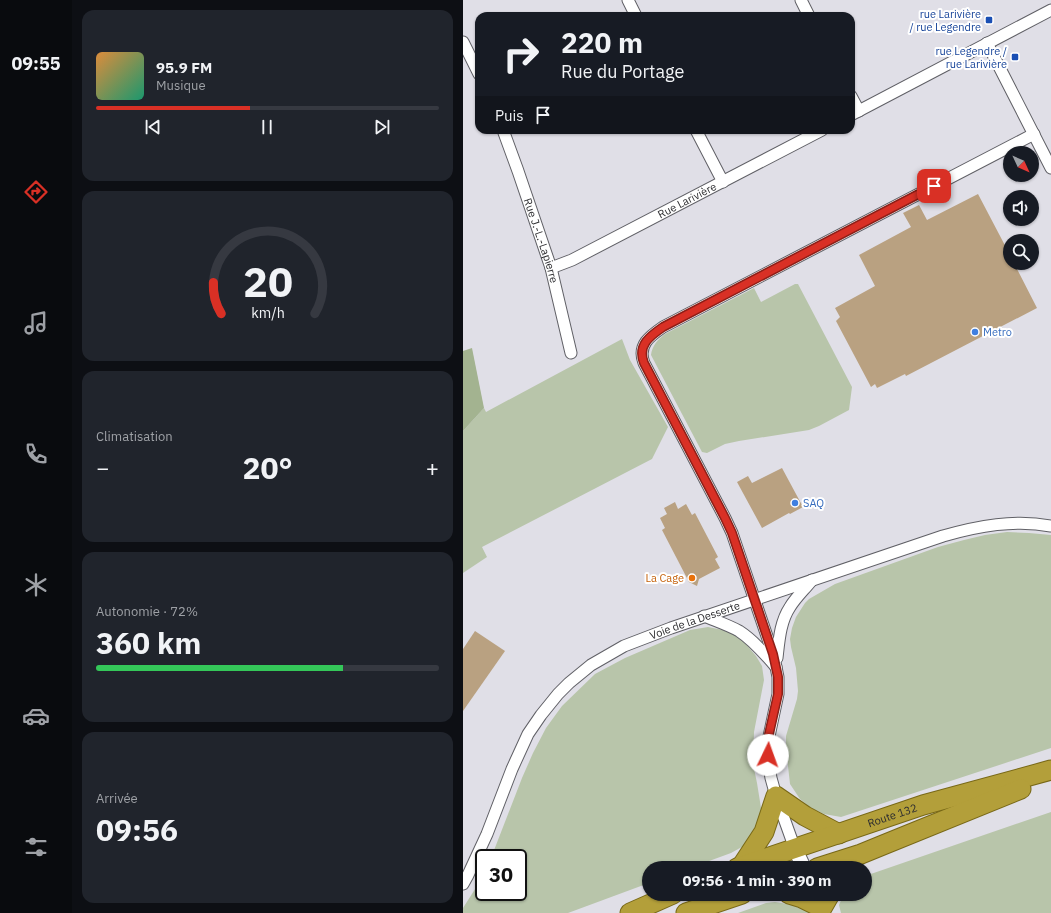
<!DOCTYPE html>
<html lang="fr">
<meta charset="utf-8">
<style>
:root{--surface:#171b24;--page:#20242c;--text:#f1f3f6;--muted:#9ea1a6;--line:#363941;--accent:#d93025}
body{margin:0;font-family:"IBM Plex Sans",sans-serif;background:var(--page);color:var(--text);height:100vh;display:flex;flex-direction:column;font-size:15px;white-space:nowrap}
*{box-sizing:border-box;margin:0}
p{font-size:13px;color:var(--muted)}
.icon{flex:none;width:22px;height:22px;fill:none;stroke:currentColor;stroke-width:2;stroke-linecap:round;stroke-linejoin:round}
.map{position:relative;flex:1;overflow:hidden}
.details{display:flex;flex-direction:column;gap:10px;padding:10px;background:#0d0f14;width:391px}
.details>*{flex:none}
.hud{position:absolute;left:12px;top:12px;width:380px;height:122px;border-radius:12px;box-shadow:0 1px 3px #0004;background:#171b24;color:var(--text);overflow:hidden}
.needle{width:26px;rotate:134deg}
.buttons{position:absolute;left:540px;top:146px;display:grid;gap:8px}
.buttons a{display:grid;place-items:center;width:36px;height:36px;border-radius:50%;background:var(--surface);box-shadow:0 1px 3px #0004;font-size:20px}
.speed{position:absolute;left:12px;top:849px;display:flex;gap:8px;font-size:20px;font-weight:700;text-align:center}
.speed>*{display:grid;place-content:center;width:52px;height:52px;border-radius:50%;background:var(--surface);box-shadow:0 1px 3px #0004;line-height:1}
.speed .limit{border:2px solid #111;border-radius:6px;background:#fff;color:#111}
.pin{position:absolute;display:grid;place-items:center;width:34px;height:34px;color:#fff;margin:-17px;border-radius:8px;box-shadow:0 2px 6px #0006}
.me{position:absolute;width:44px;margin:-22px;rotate:3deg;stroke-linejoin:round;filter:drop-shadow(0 0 3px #0008)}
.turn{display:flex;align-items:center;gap:14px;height:84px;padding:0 20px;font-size:18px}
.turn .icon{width:52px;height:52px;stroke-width:2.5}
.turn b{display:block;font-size:28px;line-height:34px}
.then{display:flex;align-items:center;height:38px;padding:0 20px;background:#0003;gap:8px;font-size:15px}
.big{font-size:30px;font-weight:800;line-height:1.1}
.details .widget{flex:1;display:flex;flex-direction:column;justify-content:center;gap:6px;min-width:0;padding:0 14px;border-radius:12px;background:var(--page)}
.details .dial{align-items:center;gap:0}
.dial svg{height:104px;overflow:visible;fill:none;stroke:var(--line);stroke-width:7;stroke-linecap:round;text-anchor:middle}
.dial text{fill:var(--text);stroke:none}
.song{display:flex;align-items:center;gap:12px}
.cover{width:48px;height:48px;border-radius:6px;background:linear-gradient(135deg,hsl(30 70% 55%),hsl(160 70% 35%))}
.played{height:4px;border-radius:2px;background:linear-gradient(90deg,var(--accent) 45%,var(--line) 45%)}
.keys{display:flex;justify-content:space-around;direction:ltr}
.heat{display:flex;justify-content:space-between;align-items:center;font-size:22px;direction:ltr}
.charge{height:6px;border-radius:3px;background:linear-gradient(90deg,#34c759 72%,var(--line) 0)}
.trip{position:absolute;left:179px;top:861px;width:230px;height:40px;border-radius:20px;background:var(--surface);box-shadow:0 1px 3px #0004;font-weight:800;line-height:40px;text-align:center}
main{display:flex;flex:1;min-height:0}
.tab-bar{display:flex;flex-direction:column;width:72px;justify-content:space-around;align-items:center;background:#090b0e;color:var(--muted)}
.tab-bar .icon{width:28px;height:28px}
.tab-bar .selected{color:var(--accent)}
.tab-bar b{font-size:18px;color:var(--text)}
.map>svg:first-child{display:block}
.green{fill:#b8c5aa}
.forest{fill:#a3b390}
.building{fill:#b9a181}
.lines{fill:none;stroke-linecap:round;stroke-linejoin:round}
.minor-casing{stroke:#606066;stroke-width:13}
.tertiary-casing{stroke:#606066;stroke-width:16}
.trunk-casing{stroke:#786817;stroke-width:21}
.minor{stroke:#fff;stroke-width:11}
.tertiary{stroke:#fff;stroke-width:14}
.trunk{stroke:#b39f3a;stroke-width:19}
.route-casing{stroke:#8d1f18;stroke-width:10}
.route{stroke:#d93025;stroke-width:7}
.transit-dot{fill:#1a4fb4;stroke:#fff;stroke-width:1.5}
.shop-dot{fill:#3f7fe0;stroke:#fff;stroke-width:1.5}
.food-dot{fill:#e8710a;stroke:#fff;stroke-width:1.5}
.labels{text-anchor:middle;stroke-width:4;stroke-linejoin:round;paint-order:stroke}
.transit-label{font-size:11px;fill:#164399;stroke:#fff;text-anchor:end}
.street-label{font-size:11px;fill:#2d2d30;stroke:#fff}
.shop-label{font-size:11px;fill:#366cbe;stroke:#fff;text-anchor:start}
.food-label{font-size:11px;fill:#c56008;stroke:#fff;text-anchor:end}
</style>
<main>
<nav class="tab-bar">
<b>09:55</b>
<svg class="icon selected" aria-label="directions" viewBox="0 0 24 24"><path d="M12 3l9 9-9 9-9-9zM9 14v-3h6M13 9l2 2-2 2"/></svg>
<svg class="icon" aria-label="music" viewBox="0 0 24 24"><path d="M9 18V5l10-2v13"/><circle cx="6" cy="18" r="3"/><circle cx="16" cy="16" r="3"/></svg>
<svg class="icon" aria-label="phone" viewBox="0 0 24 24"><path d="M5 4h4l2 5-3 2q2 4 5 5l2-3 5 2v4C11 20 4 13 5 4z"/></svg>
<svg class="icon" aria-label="climate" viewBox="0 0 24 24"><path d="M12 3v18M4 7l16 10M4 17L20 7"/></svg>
<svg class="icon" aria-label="car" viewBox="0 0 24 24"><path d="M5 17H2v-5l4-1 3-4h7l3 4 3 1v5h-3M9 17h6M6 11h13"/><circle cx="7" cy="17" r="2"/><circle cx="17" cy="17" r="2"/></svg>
<svg class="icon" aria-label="filters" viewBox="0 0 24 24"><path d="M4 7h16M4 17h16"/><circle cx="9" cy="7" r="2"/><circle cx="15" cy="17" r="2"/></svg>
</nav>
<section class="details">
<div class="widget">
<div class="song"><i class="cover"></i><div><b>95.9 FM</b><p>Musique</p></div></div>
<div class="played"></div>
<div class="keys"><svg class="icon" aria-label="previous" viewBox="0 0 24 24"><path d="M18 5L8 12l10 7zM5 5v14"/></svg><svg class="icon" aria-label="pause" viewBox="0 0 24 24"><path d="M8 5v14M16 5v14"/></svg><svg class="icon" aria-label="next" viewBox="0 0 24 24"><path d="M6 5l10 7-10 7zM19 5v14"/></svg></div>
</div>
<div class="widget dial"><svg viewBox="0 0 100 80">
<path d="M14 69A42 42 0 1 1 86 69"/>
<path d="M14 69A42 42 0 0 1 8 45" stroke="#d93025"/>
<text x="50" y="56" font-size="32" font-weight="700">20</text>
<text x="50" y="72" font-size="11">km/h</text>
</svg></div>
<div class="widget"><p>Climatisation</p>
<div class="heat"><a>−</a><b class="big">20°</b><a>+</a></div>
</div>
<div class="widget"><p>Autonomie · 72%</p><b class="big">360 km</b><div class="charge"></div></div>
<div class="widget"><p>Arrivée</p><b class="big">09:56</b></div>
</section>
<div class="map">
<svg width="588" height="913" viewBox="0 0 588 913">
<rect width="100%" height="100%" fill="#e0dfe7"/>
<g class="green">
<path d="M332,284H335L389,387L386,410L356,426L346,430L276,441L262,444L244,453L239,452L188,355C189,346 195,339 202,334L291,288L298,302Z"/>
<path d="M159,339L167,360L205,427L189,459L19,547L24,557L0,573V431L21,408L23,412Z"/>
<path d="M544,532L566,533L588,535V748L378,817L361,814L348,808L337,799L327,784L323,748V736L334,699L335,691L333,668L328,647L327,639L329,628L333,617L342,603L346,599L372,584L475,547L501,540L522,535Z"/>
<path d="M245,627L260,630L272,635L282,643L293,656L299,666L301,680L291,732L290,764L294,783L299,814L286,843L268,853L227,868H186V883L105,913H0V908L21,875V892H55V858H28L59,778L70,753L83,728L99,706L132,674L162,658L227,630Z"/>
<path d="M588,812V913H378L376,905L381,894H402V876Z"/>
<path d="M312,902C324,904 337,905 346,913H275L303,903Z"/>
</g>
<path class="forest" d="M9,348L21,408L0,431V351Z"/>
<g class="building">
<path d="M515,194L547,255V263H551L574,308L443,376L442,374L414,388L412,384L408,387L373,321L377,317L372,308L412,286L396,255L448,227L440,213L456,205L464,220Z"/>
<path d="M319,468L340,507L327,514L326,513L299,528L274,482L285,476L289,483Z"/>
<path d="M212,502L215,509L223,504L229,515L232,513L255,557L252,559L257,568L236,579L234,586L226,582L199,530L202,528L197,518L204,514L201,508Z"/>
<path d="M12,631L42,651L0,711V649Z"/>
</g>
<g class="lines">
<defs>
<g id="minor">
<path d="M165,0L173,16"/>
<path d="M338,0L346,16"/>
<path d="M0,42L16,74"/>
<path d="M524,43L588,168"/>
<path d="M388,96L396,111"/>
<path d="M388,115L588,10"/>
<path id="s1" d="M40,130L55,171L88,268L108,353"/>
<path d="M233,130L260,182"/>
<path id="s2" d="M88,268L109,260L359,130"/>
<path d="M241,616C253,621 265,625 276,631C290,640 302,654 313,667"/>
<path d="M314,658C316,641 317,622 327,607C333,597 342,589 349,580"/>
<path d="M332,849L313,796L308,778L305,761V741L315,694V677L313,667L310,654L269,533L262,518L181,363C174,345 187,336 200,327L571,134"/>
<path id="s3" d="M0,884L5,875L24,834L49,769L65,734L78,715L95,694L106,683L128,665L161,646L208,628L480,536C515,526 552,519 588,526"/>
</g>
<path id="tertiary" d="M332,849L341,868"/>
<g id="trunk">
<path d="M278,867L301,832L313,796L342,816L376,834"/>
<path id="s4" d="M274,868L460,805L588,770"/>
<path d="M354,868L398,854L420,845L558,789"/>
<path d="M326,894L339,898L359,908L367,894"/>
<path d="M167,913L210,894"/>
<path d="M223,913L279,894"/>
</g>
</defs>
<use href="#minor" class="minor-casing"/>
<use href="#tertiary" class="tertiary-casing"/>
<use href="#trunk" class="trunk-casing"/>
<use href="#minor" class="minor"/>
<use href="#tertiary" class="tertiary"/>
<use href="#trunk" class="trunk"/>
</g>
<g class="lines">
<defs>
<path id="route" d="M305,755L306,734L315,694V677L310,654L269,533L262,518L181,363C174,345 187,336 200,327L471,186"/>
</defs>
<use href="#route" class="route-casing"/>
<use href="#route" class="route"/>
</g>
<g class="transit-dot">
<rect x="522" y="16" width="8" height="8" rx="2"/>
<rect x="548" y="53" width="8" height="8" rx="2"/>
</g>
<g class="shop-dot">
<circle cx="512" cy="332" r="4"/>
<circle cx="332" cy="503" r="4"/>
</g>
<circle class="food-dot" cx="229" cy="578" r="4"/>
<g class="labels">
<g class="transit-label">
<text x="518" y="18">rue Larivière<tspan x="518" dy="13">/ rue Legendre</tspan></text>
<text x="544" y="55">rue Legendre /<tspan x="544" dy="13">rue Larivière</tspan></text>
</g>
<g class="street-label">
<text dy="4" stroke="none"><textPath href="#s2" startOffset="152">Rue Larivière</textPath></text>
<text dy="4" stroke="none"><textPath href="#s1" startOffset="117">Rue J.-L.-Lapierre</textPath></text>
<text dy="4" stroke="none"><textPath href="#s3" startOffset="371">Voie de la Desserte</textPath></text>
<text dy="4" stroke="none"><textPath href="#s4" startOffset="164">Route 132</textPath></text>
</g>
<g class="shop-label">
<text x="520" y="336">Metro</text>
<text x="340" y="507">SAQ</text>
</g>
<g class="food-label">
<text x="221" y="582">La Cage</text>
</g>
</g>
</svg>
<div class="buttons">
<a><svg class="needle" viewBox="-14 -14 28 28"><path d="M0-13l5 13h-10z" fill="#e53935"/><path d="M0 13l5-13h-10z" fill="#9ea1a6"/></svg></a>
<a><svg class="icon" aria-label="sound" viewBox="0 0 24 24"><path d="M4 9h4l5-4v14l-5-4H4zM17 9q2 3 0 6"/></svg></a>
<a><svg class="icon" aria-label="search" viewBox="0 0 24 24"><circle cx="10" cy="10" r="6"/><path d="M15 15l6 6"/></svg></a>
</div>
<div class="speed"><div class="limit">30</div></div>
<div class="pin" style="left:471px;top:186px;background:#d93025"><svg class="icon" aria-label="arrive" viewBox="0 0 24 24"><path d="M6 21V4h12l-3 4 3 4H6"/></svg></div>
<svg class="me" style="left:305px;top:755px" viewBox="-20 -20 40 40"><circle r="19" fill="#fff"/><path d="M0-13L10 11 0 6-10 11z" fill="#d93025"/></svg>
<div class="trip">09:56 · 1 min · 390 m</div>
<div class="hud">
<div class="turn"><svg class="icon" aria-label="right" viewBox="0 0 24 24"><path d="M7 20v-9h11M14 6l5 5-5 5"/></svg><div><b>220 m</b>Rue du Portage</div></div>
<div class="then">Puis<svg class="icon" aria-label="arrive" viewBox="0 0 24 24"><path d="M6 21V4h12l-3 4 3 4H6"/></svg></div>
</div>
</div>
</main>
